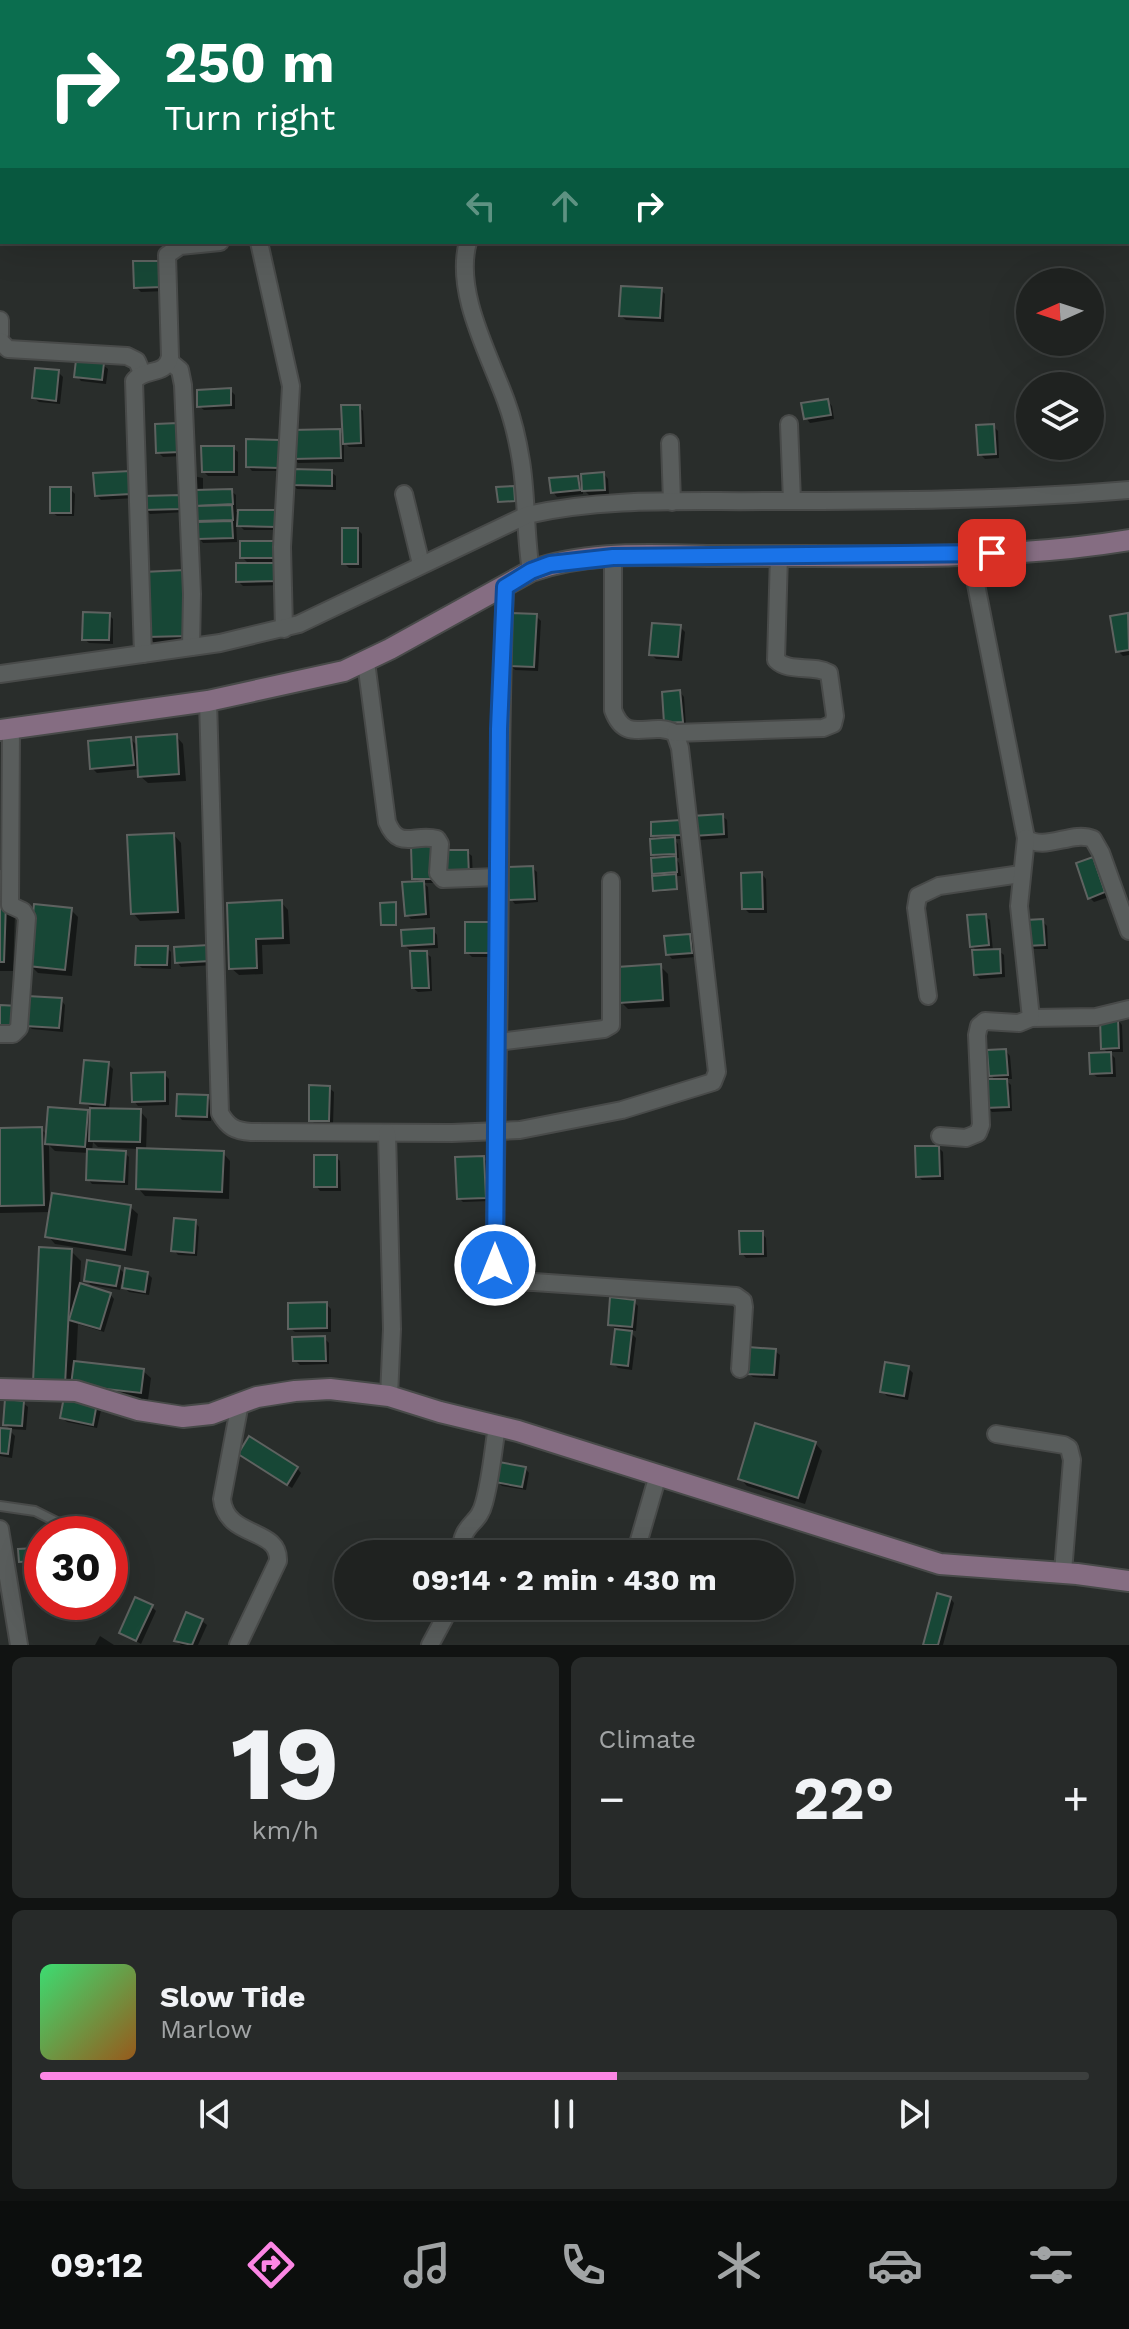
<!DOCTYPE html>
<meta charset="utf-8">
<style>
:root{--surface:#1f2220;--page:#272a29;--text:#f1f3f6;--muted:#a1a4a5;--line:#3c3f3e;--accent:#fc86e4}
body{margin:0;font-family:"Work Sans",sans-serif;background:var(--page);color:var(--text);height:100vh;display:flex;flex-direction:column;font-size:30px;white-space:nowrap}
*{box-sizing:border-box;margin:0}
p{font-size:26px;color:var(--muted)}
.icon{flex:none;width:44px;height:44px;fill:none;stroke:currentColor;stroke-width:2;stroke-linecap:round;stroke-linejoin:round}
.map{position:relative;height:1645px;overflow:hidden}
.details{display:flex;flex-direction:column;gap:12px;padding:12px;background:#111312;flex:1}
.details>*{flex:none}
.top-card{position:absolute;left:0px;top:0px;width:1130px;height:244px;box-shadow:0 8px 32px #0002,0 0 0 2px var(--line);background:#0b6e4f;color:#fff;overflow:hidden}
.needle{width:52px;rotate:267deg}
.tools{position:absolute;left:1016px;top:268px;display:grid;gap:16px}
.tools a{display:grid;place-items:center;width:88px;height:88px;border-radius:50%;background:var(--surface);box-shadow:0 8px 32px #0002,0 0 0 2px var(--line);font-size:40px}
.speed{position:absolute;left:24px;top:1516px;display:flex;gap:16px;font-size:40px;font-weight:700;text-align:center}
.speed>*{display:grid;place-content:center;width:104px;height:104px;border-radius:50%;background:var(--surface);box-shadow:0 8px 32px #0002,0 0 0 2px var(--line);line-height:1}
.speed .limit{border:12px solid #d22;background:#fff;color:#111}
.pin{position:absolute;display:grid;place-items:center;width:68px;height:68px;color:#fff;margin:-34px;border-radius:16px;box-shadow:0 4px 12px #0006}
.me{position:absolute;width:88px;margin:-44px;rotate:0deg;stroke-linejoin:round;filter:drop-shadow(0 0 6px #0008)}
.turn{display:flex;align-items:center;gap:28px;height:168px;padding:0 32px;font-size:36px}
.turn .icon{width:104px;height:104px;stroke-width:2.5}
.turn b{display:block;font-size:56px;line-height:68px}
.lanes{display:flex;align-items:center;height:76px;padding:0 32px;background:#0003;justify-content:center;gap:40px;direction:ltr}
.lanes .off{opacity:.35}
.big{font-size:60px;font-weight:700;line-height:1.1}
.details .card{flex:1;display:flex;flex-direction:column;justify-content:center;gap:12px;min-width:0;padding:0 28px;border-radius:12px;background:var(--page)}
.details .dial{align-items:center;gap:0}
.dial b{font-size:104px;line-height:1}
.song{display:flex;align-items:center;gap:24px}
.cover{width:96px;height:96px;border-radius:12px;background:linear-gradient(135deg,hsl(140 70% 55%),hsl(30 70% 35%))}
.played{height:8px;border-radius:4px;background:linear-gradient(90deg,var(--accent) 55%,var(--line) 55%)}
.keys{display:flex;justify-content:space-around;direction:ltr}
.heat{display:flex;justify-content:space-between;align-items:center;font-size:44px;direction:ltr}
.details .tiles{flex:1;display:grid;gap:12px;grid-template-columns:1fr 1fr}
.card:last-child{grid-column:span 2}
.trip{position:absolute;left:334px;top:1540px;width:460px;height:80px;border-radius:40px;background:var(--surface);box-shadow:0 8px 32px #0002,0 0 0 2px var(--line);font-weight:700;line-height:80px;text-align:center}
.tab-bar{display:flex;height:128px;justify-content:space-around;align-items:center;background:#0c0e0d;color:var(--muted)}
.tab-bar .icon{width:56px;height:56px}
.tab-bar .current{color:var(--accent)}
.tab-bar b{font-size:36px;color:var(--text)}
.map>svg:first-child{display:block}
.shadow{fill:#0007}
.building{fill:#174736;stroke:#5e6260;stroke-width:2}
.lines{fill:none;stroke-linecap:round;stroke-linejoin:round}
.lane-casing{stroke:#484a49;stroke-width:12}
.street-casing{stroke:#484a49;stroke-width:20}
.secondary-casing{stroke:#484a49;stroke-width:24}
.lane{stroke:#595d5c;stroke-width:8}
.street{stroke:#595d5c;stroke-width:16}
.secondary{stroke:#856d82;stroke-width:20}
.route-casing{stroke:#114b97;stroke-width:20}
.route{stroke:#1a73e8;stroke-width:14}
</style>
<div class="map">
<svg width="1129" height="1645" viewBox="0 0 1129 1645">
<rect width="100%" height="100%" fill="#292d2b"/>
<g class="shadow">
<path d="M136,263L166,291L141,292L136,287Z"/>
<path d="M661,290L665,294L664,322L626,320L621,316Z"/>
<path d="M103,365L108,369L106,384L81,381L77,376Z"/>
<path d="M58,372L63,377L60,404L39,402L34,398Z"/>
<path d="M230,390L235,395V409L204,410L199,406Z"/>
<path d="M827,401L832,406L834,419L810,423L806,418Z"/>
<path d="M359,407L363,411L365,447H349L344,442V462L298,463L294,458L339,431L345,436Z"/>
<path d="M157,426L183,456L163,457L158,452Z"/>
<path d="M993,426L998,431L999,458L985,459L980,454Z"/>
<path d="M278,442L283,446L282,471H252L248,466Z"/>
<path d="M233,448L238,452V476H208L204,472Z"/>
<path d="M331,472L336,476V490L297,489L293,485Z"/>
<path d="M129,473L135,498L101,500L96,495Z"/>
<path d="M604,474L608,479L609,494L589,495L583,489V494L557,497L553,492L578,478L584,484Z"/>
<path d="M193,476L203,478V492L231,491L236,495V512H276L280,530H244L236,522L237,542L203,543L199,538L197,489Z"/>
<path d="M70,489L75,494L74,516H57L52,512Z"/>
<path d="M180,497L185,512L150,514L145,509Z"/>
<path d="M358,530L362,534V568H349L344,563Z"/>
<path d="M275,543L284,585L243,586L238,581L250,565L242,557Z"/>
<path d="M146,574L194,642L155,644L148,636Z"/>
<path d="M109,615L113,619V644L89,643L84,639Z"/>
<path d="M1127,615L1129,655L1123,656L1118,651Z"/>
<path d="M536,616L541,621L538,671L515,670L510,665Z"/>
<path d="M680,627L685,632L682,661L656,659L651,654Z"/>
<path d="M680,692L684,697L686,726L671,727L666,722Z"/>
<path d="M176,736L183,744L186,781L148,783L140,776V769L97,773L92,768L131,739L138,747Z"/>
<path d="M722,816L727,820L728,838L700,840L695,835Z"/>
<path d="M680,822L685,839H674L678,844L679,858H675L679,863L681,876H676L677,890L657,892L658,878L654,873L658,859L653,854L658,840L653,836Z"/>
<path d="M174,835L181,843L185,919L140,921L133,913Z"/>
<path d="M413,848L436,883H423L428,887L430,918L411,919L407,915L418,883L414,878Z"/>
<path d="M467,852L472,856L473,880L450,881Z"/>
<path d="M1093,859L1097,864L1109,897L1094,902L1090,898Z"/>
<path d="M532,868L537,872L538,902L515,904L511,899Z"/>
<path d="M0,873L16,884L13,971H0Z"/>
<path d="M762,874L766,879L767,913H749L744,908Z"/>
<path d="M281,902L288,910L290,944L262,945L263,974L239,975L231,968Z"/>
<path d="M71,910L78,917L72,976L38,973L30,965Z"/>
<path d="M985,916L990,920L993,951H999L1004,955L1005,977L980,979L975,974L978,952L972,946Z"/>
<path d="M1042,921L1047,926L1048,949H1034L1029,945Z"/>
<path d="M467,924L497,957H472L467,952Z"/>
<path d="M433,930L437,935L438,948L409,949L404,945Z"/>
<path d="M690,936L694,940L696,957L672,959L668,954Z"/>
<path d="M167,948L171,952V969L142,968L137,964Z"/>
<path d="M213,952L214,965L181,967L177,962Z"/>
<path d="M426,953L431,957L432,991L418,992L413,988Z"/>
<path d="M660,966L668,974L670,1007L628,1009L621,1002Z"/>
<path d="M61,1000L65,1005L63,1032L32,1029L27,1025Z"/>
<path d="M1118,1020L1122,1025L1123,1052H1109L1115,1058L1116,1077H1097L1092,1073L1109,1054L1103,1048Z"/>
<path d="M1006,1051L1010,1056L1012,1079H1005L1011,1085L1012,1111L992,1112L987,1107L996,1081L991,1075Z"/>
<path d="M108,1064L113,1069L109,1110L140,1111L147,1119L146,1151L223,1153L230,1161L229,1199L145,1196L138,1188L139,1149L98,1147L93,1142L92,1151L125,1153L129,1157L128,1185L92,1184L88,1179L89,1153L55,1151L49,1145L50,1205L130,1207L138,1214L132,1256L55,1244L48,1236L51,1212L0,1213V1130L41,1129L48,1136L87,1112L91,1116L92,1107L82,1102Z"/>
<path d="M164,1074L169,1079V1105L138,1106L134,1101Z"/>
<path d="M329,1088L334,1092L333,1125H316L311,1120Z"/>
<path d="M207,1097L212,1102L211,1121L182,1120L178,1115Z"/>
<path d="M939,1148L943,1152L944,1180H922L918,1176Z"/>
<path d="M336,1157L340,1161L341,1191H320L316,1186Z"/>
<path d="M483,1158L488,1163L489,1201L463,1202L459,1198Z"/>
<path d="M195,1222L199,1227L197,1256L178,1255L174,1250Z"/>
<path d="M762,1233L766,1238L767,1257L746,1258L742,1253Z"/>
<path d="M71,1251L81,1261L80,1285L110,1294L114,1299L104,1332L78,1324L76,1363L143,1371L151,1378L148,1400L81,1391L45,1392Z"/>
<path d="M119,1268L126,1275L148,1274L152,1278L149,1295L129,1292L121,1284L120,1290L91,1285L86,1280Z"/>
<path d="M634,1302L638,1306L636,1331L628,1330L636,1338L632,1370L618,1368L614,1364L617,1329L610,1325Z"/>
<path d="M326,1304L331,1309V1332H295L290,1328Z"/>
<path d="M324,1338L329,1343V1364L300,1365L295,1360Z"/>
<path d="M775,1351L780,1355L778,1379L753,1377L748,1373Z"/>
<path d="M908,1368L913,1373L908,1400L887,1396L882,1391Z"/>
<path d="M23,1403L28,1407L26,1430L10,1429L5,1424Z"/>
<path d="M96,1405L101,1410L97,1428L67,1422L62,1418Z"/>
<path d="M0,1430L10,1431L15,1436L12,1458L0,1456Z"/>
<path d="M815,1443L822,1451L805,1504L747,1486L740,1478Z"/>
<path d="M240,1454L297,1468L301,1473L292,1488Z"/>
<path d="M525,1468L529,1473L526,1490L502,1486L497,1481Z"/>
<path d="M950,1598L954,1603L943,1645H925Z"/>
<path d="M152,1607L156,1611L141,1644L121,1632Z"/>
<path d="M202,1621L207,1625L198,1645H181L176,1641Z"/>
<path d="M100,1636L114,1645H95Z"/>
</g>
<g class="building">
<path d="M133,261H162L163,287L134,288Z"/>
<path d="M621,286L662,288L660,318L619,316Z"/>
<path d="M76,360L104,363L102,380L74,377Z"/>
<path d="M35,368L59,370L56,401L32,398Z"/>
<path d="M231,388V405L197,407V390Z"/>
<path d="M828,399L831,415L804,419L801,403Z"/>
<path d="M341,405H360L361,443L343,444Z"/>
<path d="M178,423L180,452L156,453L155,424Z"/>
<path d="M994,424L996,454L978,455L976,425Z"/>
<path d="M340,429L341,458L292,459L291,430Z"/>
<path d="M246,439L279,440V468L246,467Z"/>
<path d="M201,446H234V472H202Z"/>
<path d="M291,469L332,470V486L291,485Z"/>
<path d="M130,471L131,494L95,496L93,473Z"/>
<path d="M604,472L605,490L582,491L581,474Z"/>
<path d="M578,476L580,490L551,493L549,478Z"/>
<path d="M514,486L515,501L498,502L496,487Z"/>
<rect x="50" y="487" width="21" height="26"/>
<path d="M232,489L233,504L195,506V490Z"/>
<path d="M181,495V509L143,510V496Z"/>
<path d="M232,505L233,520L196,521V506Z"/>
<path d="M238,510H277V527L237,526Z"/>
<path d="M232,521L233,538L197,539L196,522Z"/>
<rect x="342" y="528" width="16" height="36"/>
<rect x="240" y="541" width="36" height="17"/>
<path d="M236,563H280V581L236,582Z"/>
<path d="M185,570L187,636L146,637L143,572Z"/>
<path d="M83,612L110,613L109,640H82Z"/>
<path d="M511,613L537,614L534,667L508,666Z"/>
<path d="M1128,613L1129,650L1116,652L1110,616Z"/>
<path d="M652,623L681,625L678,657L649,655Z"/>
<path d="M680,690L683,722L664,723L662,692Z"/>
<path d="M177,734L179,774L138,777L136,737Z"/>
<path d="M131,737L134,765L90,769L88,741Z"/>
<path d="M723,814L724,834L693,836L692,816Z"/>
<path d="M681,820L682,835L651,836V822Z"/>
<path d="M174,833L178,912L131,914L127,835Z"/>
<path d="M675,837L676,854L651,855L650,839Z"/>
<path d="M411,846H432V879H412Z"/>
<path d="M443,850H468L469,876L443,877Z"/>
<path d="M676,856L677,872L652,874L651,858Z"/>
<path d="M1093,857L1105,892L1088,899L1076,863Z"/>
<path d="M533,866L535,899L509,900L507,867Z"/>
<path d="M0,871L7,872L4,962H0Z"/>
<path d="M762,872L763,909H742L741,873Z"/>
<path d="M676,874L677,889L653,891L652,876Z"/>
<path d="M424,881L426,914L405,916L402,882Z"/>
<path d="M282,900L283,938L256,939L257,968L229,969L227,903Z"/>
<path d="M396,902V925H381L380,903Z"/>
<path d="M34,904L72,908L65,970L28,966Z"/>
<path d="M986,914L989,945L970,947L967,915Z"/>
<path d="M1043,919L1045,945L1027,946L1026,920Z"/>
<path d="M465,922H492L493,953H465Z"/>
<path d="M434,928V944L402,946L401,930Z"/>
<path d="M690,934L692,953L666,955L664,936Z"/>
<path d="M209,945L210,961L175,963L174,947Z"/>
<path d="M136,946H168L167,965H135Z"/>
<path d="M1000,949L1001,973L974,975L972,950Z"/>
<path d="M410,951H427L429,988H412Z"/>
<path d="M661,964L663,1000L619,1003L617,967Z"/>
<path d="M27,996L62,998L59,1028L25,1026Z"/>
<path d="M0,1005L18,1006L17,1027L0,1026Z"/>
<path d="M1118,1018L1119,1048L1101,1049L1100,1019Z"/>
<path d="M1006,1049L1008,1075L989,1076L987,1050Z"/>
<path d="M1111,1052L1112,1073L1090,1074L1089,1053Z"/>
<path d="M84,1060L109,1062L105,1105L80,1103Z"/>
<path d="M165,1072V1101L132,1102L131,1073Z"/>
<path d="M984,1079H1007L1009,1107L985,1108Z"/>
<path d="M309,1085L330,1086L329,1121H309Z"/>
<path d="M177,1094L208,1095L207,1117L176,1116Z"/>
<path d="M48,1107L88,1110L85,1147L45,1144Z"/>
<path d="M90,1108L141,1109L140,1142L89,1141Z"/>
<path d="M42,1127L44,1205L0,1206V1128Z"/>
<path d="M915,1146H939L940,1176L916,1177Z"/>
<path d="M137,1148L224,1151L222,1192L136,1189Z"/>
<path d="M87,1149L126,1151L124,1182L86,1180Z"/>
<rect x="314" y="1155" width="23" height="32"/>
<path d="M484,1156L486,1198L457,1199L455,1157Z"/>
<path d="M52,1193L131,1205L125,1250L45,1237Z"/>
<path d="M174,1218L196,1220L194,1253L171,1251Z"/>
<path d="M739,1231H763V1254H740Z"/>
<path d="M39,1247L72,1249L65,1385L33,1383Z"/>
<path d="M87,1260L120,1266L116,1286L84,1281Z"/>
<path d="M125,1268L148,1272L145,1292L122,1288Z"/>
<path d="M80,1283L111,1293L100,1329L69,1320Z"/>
<path d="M610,1297L635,1300L632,1327L608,1325Z"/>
<path d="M327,1302V1328L288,1329V1303Z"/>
<path d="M615,1329L632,1331L628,1366L611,1364Z"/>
<path d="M325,1336L326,1361H293L292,1337Z"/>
<path d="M748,1347L776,1349L774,1375L746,1374Z"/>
<path d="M74,1361L144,1369L141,1393L71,1385Z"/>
<path d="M885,1362L909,1366L904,1396L880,1392Z"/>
<path d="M64,1397L97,1403L93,1425L60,1418Z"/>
<path d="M5,1399L24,1401L22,1426L3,1425Z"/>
<path d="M755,1423L816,1442L798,1498L738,1479Z"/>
<path d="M0,1428L11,1429L8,1454L0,1453Z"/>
<path d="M249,1436L298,1467L287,1485L238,1454Z"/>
<path d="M499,1462L526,1467L522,1487L495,1482Z"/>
<path d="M36,1548L37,1561L19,1562L18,1549Z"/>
<path d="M937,1593L951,1597L938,1645H923Z"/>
<path d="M135,1597L153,1605L136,1641L119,1633Z"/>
<path d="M186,1612L203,1619L192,1645L174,1641Z"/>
</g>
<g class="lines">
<defs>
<path id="lane" d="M0,1506L35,1511L69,1528"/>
<g id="street">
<path d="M521,0L522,2"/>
<path d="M1128,99H1129"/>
<path d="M259,242L291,386L282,547L284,629"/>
<path d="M468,242C454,292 489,354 506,401C513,420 518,442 521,461C527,498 525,535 531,571"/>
<path d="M0,320V335"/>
<path d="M0,341L8,349L127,356L137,361L142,373"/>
<path d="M169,361L180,370L183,385L192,594L191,647"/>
<path d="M789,424L792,501"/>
<path d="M670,443L672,502"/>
<path d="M404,494L421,564"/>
<path d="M970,554L1026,838C1045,852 1072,830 1093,839L1101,853L1129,931"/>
<path d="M505,587C499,739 501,890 498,1041C497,1116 495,1191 495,1265C500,1283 518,1281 534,1282L736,1296L743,1301L744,1307L740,1369"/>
<path d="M143,654L134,381C145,367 165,377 170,357L167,255L180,246L220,242"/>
<path d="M366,662L387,822C399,851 414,833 437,839L440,844L438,873L443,879L498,877"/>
<path d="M0,674L220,643L299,624L527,515C606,497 689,502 770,501C889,501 1010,500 1129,490"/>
<path d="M208,701L220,1113C228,1127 235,1131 251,1132L452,1133L520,1130L622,1110L713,1082L717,1072L680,748L675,733C650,720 626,746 613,710V557"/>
<path d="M675,733L823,728L833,724L835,716L829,673C813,664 789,673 776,660L779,555"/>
<path d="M928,996L916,908L918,896L939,886L1021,874"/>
<path d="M1031,1018L1096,1017L1129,1009"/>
<path d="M0,1034H13L19,1028L27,918L23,911L10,905L11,729"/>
<path d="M498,1042L604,1029L611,1025V881"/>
<path d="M387,1133L392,1329L389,1396"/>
<path d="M940,1136L966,1138L978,1133L981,1125L977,1035L979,1026L985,1021L1019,1023L1031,1018L1019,906L1026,838"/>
<path d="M996,1434L1064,1445L1069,1448L1072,1460L1063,1572"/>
<path d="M0,1529L19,1645"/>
<path d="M460,1554C462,1521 478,1527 484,1503C491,1478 493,1451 497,1426"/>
<path d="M635,1554L658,1475"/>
<path d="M238,1645L278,1561C280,1527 226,1539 222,1499L240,1403"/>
<path d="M430,1645L451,1606"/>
</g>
<g id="secondary">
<path d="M0,730L208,701L344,671L390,649L531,571C591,549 660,556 723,556C858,555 996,562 1129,540"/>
<path d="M0,1389L76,1391L138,1410L183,1417L211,1414L257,1397L295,1391L330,1389L389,1396L440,1412L518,1431L940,1564L1077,1574L1129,1581"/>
</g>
</defs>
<use href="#lane" class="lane-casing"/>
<use href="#street" class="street-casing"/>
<use href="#secondary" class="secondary-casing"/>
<use href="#lane" class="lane"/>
<use href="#street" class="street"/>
<use href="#secondary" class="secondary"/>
</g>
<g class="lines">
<defs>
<path id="route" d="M495,1265L499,729L505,587L531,571L550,564L613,557L992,553"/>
</defs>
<use href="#route" class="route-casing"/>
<use href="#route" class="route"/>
</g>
</svg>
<div class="tools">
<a><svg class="needle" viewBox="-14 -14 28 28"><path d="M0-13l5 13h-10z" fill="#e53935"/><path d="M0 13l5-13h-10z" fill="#a1a4a5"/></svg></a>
<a><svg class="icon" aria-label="layers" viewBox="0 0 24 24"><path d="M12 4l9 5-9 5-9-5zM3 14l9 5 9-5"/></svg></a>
</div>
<div class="speed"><div class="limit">30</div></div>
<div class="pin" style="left:992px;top:553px;background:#d93025"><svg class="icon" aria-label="arrive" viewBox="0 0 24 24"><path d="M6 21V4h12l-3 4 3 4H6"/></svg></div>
<svg class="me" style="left:495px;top:1265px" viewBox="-20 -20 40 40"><circle r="17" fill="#1a73e8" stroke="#fff" stroke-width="3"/><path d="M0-11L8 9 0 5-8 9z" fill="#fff"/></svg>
<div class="trip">09:14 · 2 min · 430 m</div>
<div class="top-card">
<div class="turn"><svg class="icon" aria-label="right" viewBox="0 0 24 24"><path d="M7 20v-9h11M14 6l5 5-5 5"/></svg><div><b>250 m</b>Turn right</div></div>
<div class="lanes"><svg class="icon off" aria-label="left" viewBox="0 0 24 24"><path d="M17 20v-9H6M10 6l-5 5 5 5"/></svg><svg class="icon off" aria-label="ahead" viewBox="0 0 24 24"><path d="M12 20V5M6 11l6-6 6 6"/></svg><svg class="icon" aria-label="right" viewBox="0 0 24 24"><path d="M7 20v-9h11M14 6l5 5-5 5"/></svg></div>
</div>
</div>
<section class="details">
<div class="tiles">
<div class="card dial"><b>19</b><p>km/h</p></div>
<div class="card"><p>Climate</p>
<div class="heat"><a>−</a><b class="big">22°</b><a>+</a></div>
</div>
<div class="card">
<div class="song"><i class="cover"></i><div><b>Slow Tide</b><p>Marlow</p></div></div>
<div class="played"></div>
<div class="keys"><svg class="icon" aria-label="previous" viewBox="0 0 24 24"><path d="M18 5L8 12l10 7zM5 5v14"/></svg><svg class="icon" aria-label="pause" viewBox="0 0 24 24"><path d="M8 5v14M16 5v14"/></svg><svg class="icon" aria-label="next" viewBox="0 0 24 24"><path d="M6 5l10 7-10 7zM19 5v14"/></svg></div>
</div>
</div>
</section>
<nav class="tab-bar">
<b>09:12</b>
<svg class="icon current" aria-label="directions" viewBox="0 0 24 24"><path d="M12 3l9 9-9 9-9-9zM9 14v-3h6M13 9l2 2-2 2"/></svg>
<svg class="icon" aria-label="music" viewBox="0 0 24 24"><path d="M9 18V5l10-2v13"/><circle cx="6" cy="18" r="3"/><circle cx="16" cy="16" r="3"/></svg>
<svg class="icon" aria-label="phone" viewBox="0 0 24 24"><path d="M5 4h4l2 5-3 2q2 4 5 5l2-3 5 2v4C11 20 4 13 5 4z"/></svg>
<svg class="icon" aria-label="climate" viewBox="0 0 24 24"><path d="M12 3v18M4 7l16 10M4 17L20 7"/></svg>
<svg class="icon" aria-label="car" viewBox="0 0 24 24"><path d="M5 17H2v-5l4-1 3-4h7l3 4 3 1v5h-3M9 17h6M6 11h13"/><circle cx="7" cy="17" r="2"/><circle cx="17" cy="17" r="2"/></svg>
<svg class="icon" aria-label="filters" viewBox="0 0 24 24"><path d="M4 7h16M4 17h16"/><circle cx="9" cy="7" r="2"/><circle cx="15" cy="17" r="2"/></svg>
</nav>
